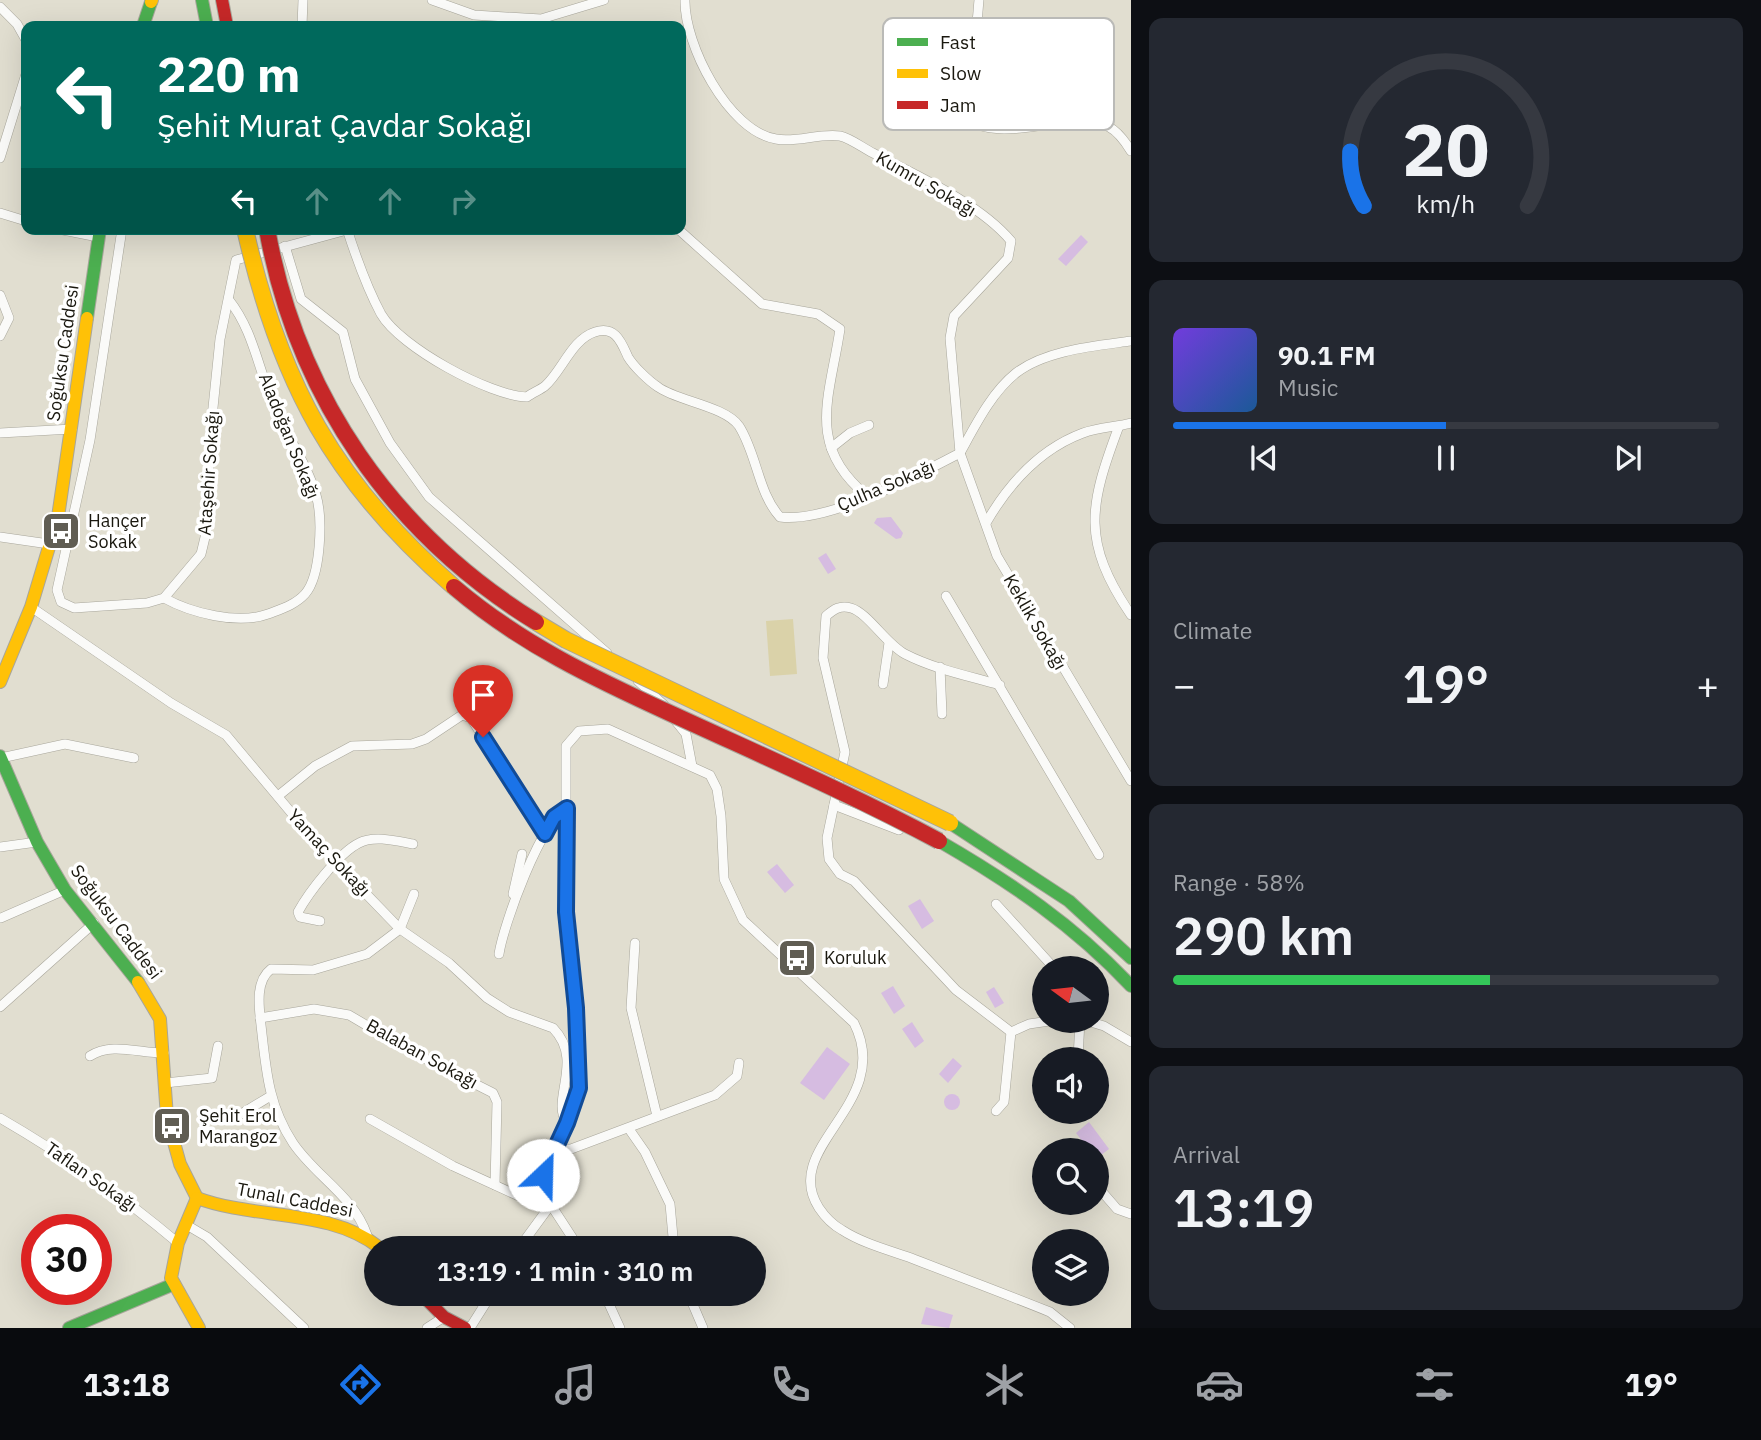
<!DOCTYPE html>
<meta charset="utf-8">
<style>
:root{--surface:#171b24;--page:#242831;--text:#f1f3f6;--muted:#9ea1a6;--line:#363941;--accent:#1a73e8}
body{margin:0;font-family:"IBM Plex Sans",sans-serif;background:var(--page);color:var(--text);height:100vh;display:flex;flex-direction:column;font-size:26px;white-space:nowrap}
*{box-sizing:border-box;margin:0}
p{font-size:23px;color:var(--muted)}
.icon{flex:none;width:38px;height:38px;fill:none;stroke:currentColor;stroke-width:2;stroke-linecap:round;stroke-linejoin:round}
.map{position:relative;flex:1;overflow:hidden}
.sheet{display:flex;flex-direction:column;gap:18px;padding:18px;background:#0d0f14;width:630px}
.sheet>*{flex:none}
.guide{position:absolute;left:21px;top:21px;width:665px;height:214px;border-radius:14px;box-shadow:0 7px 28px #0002;background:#00695c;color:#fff;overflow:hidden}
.needle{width:46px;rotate:285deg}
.tools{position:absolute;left:1032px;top:956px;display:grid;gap:14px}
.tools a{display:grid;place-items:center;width:77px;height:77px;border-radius:50%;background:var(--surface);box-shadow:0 7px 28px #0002;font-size:35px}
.speed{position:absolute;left:21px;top:1214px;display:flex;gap:14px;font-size:35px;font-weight:700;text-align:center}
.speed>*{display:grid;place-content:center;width:91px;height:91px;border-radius:50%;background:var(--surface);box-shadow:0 7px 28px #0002;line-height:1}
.speed .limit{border:10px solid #d22;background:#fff;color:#111}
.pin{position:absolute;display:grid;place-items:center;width:60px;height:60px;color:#fff;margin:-72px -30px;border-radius:50% 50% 50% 0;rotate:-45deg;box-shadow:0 0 7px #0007}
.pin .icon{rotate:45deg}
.me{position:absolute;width:77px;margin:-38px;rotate:24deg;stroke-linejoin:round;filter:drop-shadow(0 0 5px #0008)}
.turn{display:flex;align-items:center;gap:24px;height:147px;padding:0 21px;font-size:32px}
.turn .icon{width:91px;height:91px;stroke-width:2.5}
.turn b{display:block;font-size:49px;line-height:60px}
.lanes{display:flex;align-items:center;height:66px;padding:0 21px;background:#0003;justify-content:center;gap:35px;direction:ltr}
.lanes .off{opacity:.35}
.big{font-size:52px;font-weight:600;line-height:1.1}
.sheet .widget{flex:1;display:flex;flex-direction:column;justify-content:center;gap:10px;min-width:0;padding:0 24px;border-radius:14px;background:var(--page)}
.sheet .dial{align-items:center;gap:0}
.dial svg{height:182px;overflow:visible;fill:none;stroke:var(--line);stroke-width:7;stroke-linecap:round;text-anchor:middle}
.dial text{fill:var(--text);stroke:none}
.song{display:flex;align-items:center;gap:21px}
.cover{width:84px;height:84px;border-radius:10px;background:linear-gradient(135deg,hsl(260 70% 55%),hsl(210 70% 35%))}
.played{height:7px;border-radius:4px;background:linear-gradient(90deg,var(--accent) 50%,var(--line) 50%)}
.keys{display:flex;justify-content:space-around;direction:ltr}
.heat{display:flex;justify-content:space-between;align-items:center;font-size:38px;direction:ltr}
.charge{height:10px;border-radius:5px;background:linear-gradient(90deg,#34c759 58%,var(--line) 0)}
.trip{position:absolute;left:364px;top:1236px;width:402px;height:70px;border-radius:35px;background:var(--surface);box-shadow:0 7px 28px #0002;font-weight:600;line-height:70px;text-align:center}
.dock{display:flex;height:112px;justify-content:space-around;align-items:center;background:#090b0e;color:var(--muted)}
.dock .icon{width:49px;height:49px}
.dock .current{color:var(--accent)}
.dock b{font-size:32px;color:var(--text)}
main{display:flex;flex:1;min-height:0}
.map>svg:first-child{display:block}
.green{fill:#dad2a9}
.water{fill:#d6bce1}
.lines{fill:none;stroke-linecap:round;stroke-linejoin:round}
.street-casing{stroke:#a8a69b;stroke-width:10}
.fast-casing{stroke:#a8a69b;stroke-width:14}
.slow-casing{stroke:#a8a69b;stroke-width:14}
.jam-casing{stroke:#a8a69b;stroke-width:14}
.street{stroke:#fafaf8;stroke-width:9}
.fast{stroke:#4caf50;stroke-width:12}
.slow{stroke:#ffc107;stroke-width:12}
.jam{stroke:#c62828;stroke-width:12}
.slow-bridge-casing{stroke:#a8a69b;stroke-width:18;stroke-linecap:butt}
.jam-bridge-casing{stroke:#a8a69b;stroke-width:18;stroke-linecap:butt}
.slow-bridge{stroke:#ffc107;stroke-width:16}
.jam-bridge{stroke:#c62828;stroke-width:16}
.route-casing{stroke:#114b97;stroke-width:18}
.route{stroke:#1a73e8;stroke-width:12}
.labels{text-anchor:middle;stroke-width:7;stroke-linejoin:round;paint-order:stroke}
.street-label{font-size:18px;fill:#1a180f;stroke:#fff}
.poi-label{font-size:18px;fill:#1a180f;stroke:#fff;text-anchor:start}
.key{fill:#fff;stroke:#babab7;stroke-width:2}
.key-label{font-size:19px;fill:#1a180f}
</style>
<main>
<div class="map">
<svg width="1131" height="1328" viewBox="0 0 1131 1328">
<rect width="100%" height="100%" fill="#e1ded0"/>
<path class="green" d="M793,619L797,674L770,676L766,621Z"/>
<g class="water">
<path d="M1081,235L1088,242L1066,266L1058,259Z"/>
<path d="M891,517L903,533L901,538L896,539L874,523L877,518Z"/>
<path d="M826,553L836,569L828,574L818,558Z"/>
<path d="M777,864L794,885L785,893L767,872Z"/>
<path d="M920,899L934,921L922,929L908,906Z"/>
<path d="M893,986L905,1006L894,1014L881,993Z"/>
<path d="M994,987L1004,1003L995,1008L986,992Z"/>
<path d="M912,1022L924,1041L915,1048L902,1029Z"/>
<path d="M827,1047L850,1064L824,1100L800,1083Z"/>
<path d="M953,1058L962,1066L948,1083L939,1074Z"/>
<circle cx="952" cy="1102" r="8"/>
<path d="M1089,1122L1109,1149L1097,1158V1150H1089L1076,1133Z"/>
<path d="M926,1307L953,1315L949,1328L921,1324Z"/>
</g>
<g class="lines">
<defs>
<g id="street">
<path d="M432,0L474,15L541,19L604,0"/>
<path d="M685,0C684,44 728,131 776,139C796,143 819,133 840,136C850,138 863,148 873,153C917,176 979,203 1011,241L1008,258L954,316L950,338L960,453L997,556L1131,781"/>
<path d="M979,0C978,9 978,18 976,27C973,46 953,82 957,99C972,160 1072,105 1109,127C1117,131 1126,143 1131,151"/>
<path d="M0,7L17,24L26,40"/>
<path d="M302,26L303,0"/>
<path d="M0,158L26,74"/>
<path d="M0,213L26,221"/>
<path d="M58,229L98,237"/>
<path d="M122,229L90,440L57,590L61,602L74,608L147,603L164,598L201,554L207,529L210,437L220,339L236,260L347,230"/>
<path d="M347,229C356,257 367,288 381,314C400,347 490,396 527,397C532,393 540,390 545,386C562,371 572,339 595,332C616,325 622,344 628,357C634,367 649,381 658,387C677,401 725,406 739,426C757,454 758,493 780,517C829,523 916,476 960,453"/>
<path d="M678,229L762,304L818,314L840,329C830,397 805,445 867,496"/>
<path d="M285,246L301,299L343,332L355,379L390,443L429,497L607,653"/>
<path d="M0,295L9,318L0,336"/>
<path d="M1119,426C1089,506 1081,541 1131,615"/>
<path d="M0,433L72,429"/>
<path d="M831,448L850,433L869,425"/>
<path d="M960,453C975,426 991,393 1016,373C1046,350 1095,346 1131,341"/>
<path d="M986,523C1008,485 1040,449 1083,433C1098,427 1116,427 1131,423"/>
<path d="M0,537L49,544"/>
<path d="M946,596L1099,855"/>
<path d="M164,598C191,613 238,625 268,614C281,609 295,605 305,594C321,576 323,518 316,495C307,463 285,434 273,403C258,368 253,330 229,300"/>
<path d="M31,607L171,703L226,735L315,841L400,929L449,963L487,998L509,1012L553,1028C585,1061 550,1100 567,1123"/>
<path d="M940,667L942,714"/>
<path d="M638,681L664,705"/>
<path d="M883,684L889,643"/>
<path d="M1000,685C969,676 934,669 905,654C886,644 868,613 851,608C840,605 834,609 826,616L823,658L845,752L827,838L829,859L840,874L854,881L956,990L1011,1032"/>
<path d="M674,719L686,734L692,766"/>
<path d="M1,758L65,744L134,758"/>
<path d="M278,796L315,766L352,746L412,744L426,739L462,715L471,718L545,834"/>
<path d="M834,805L899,830"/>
<path d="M0,847L37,842"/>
<path d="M513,894L522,854"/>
<path d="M996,904L1054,968"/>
<path d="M1,918L65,890"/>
<path d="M320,921L300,917L298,912C309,892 339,853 359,843C374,835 397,841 413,844"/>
<path d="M635,943L631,1008L657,1116"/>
<path d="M499,954C503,926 542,818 567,808"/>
<path d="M0,1007L94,923"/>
<path d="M260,1018L314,1009L349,1015L408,1050L493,1093L497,1102L495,1185"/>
<path d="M1084,1020L1104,1026L1131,1042"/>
<path d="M1011,1032L1029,1024L1056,1020"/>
<path d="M90,1056C111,1042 139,1053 164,1053"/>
<path d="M1078,1059L1080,1020"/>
<path d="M165,1083L212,1078L218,1046"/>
<path d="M996,1111L1004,1102L1011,1032"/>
<path d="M236,1117L269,1097"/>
<path d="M0,1118C64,1155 121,1195 178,1243"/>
<path d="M370,1119L453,1166L547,1209"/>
<path d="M629,1129L645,1152L670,1204L674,1248"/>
<path d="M555,1149H571L715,1095L737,1076L739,1063"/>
<path d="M1097,1186L1117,1209L1131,1214"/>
<path d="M185,1224L207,1237L304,1328"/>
<path d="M367,1235C353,1195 316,1177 293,1143C268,1105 266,1069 261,1025C259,1007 255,981 271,969L313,970L367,954L400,929L414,894"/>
<path d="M519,1248L549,1207"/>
<path d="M579,1248L551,1205L544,1189L543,1176L567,1123L579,1088L576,1008L566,912V746L579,731L608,729L710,775L717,789L721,816L724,879L743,920L854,1023C895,1104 779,1146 819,1208C825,1217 833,1225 842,1230C862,1243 888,1250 911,1258C957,1276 1003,1293 1050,1312L1070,1328"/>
<path d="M604,1293L620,1328"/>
<path d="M688,1293L703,1328"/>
<path d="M427,1328L444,1317"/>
<path d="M470,1328L492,1293"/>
</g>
<g id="fast">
<path d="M202,0L207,26"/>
<path d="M143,26L151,2"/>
<path d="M87,318L100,229"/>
<path d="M0,756L37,842L65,890L138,982"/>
<path d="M950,823L1069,901L1131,958"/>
<path d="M939,841C1010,882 1075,926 1131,986"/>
<path d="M69,1328L174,1284"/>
</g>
<g id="slow">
<path d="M151,2L152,0"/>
<path d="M0,682L31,607L58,517L87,318"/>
<path d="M138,982L160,1019L167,1117L180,1164L197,1198"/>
<path d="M197,1198C256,1220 330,1208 380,1248"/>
<path d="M197,1198L178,1243L171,1278L199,1328"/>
</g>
<g id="jam">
<path d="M222,0L227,26"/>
<path d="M420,1293L444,1317L465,1328"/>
</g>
</defs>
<use href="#street" class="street-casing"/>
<use href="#fast" class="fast-casing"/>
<use href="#slow" class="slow-casing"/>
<use href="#jam" class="jam-casing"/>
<use href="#street" class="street"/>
<use href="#fast" class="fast"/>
<use href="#slow" class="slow"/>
<use href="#jam" class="jam"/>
<defs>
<g id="slow-bridge">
<path d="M245,229C280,383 334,483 454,587"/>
<path d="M536,622L566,640L950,823"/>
</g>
<g id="jam-bridge">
<path d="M267,229C297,396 392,533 536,622"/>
<path d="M454,587C521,644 595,679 674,715C763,756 853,795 939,841"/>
</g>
</defs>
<use href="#slow-bridge" class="slow-bridge-casing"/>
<use href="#jam-bridge" class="jam-bridge-casing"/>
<use href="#slow-bridge" class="slow-bridge"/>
<use href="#jam-bridge" class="jam-bridge"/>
</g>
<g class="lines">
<defs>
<path id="route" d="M483,737L545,834L554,817L567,808L566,912L576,1008L579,1088L567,1123L543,1175"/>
</defs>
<use href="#route" class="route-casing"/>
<use href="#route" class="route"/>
</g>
<defs>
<symbol id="bus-square" viewBox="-11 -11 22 22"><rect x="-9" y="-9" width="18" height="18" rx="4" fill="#605d53" stroke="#fff"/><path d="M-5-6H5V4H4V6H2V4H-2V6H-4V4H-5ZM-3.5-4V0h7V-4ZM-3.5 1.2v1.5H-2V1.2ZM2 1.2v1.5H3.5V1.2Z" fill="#fff"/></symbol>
</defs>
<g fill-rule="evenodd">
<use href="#bus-square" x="39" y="509" width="44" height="44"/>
<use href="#bus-square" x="775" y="936" width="44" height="44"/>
<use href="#bus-square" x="150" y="1104" width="44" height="44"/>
</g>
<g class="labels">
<g class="street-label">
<text transform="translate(926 184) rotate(30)" y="6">Kumru Sokağı</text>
<text transform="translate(63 353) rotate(-82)" y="6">Soğuksu Caddesi</text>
<text transform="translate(289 436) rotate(68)" y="6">Aladoğan Sokağı</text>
<text transform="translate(209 473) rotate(-86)" y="6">Ataşehir Sokağı</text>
<text transform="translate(886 486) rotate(-23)" y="6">Çulha Sokağı</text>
<text transform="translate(1035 622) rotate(60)" y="6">Keklik Sokağı</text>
<text transform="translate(329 853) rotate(47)" y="6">Yamaç Sokağı</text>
<text transform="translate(116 922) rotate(53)" y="6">Soğuksu Caddesi</text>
<text transform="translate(422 1054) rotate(29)" y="6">Balaban Sokağı</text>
<text transform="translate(91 1177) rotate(35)" y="6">Taflan Sokağı</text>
<text transform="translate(295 1200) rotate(11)" y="6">Tunalı Caddesi</text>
</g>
<g class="poi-label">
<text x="88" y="527">Hançer<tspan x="88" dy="21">Sokak</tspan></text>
<text x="824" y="964">Koruluk</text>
<text x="199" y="1122">Şehit Erol<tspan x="199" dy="21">Marangoz</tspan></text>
</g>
</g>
<rect x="883" y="18" width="231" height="112" rx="10" class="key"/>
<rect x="897" y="38" width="31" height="8" fill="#4caf50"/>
<rect x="897" y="69" width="31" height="9" fill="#ffc107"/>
<rect x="897" y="101" width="31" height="8" fill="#c62828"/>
<g class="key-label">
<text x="940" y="49">Fast</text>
<text x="940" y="80">Slow</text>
<text x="940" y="112">Jam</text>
</g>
</svg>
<div class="tools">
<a><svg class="needle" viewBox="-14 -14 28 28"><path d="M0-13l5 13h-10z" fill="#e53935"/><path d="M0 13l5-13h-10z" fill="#9ea1a6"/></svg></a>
<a><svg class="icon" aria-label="sound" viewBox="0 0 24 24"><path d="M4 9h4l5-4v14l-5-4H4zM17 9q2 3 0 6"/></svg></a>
<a><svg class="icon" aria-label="search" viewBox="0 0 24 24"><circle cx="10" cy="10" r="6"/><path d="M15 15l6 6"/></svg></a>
<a><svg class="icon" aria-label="layers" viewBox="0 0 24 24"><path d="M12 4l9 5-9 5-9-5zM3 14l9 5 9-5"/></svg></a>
</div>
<div class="speed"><div class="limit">30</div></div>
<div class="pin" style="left:483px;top:737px;background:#d93025"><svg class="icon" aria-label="arrive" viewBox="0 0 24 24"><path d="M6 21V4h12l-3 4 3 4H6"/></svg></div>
<svg class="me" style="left:543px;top:1175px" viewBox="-20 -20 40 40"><circle r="19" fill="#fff"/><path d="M0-13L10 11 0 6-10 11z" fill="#1a73e8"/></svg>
<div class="trip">13:19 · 1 min · 310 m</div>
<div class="guide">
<div class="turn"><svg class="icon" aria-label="left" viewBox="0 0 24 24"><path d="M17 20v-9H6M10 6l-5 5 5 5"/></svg><div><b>220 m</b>Şehit Murat Çavdar Sokağı</div></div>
<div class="lanes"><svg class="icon" aria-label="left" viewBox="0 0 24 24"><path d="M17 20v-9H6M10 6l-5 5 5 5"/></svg><svg class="icon off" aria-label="ahead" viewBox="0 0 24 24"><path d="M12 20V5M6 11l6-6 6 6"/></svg><svg class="icon off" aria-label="ahead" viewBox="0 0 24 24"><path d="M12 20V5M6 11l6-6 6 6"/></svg><svg class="icon off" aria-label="right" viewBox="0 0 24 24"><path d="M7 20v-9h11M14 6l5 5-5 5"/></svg></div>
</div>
</div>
<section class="sheet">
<div class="widget dial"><svg viewBox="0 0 100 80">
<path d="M14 69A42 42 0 1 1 86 69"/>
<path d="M14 69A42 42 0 0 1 8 45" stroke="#1a73e8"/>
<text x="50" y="56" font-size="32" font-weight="700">20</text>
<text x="50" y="72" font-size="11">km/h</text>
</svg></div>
<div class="widget">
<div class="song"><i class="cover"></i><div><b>90.1 FM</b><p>Music</p></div></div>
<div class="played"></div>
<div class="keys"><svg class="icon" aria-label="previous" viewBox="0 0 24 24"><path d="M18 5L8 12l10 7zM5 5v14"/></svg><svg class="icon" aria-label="pause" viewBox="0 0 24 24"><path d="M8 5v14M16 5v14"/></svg><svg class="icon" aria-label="next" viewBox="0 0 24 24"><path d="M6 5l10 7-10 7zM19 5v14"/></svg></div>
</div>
<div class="widget"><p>Climate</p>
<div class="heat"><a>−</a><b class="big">19°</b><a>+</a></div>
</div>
<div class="widget"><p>Range · 58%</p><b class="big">290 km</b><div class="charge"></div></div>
<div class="widget"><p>Arrival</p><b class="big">13:19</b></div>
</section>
</main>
<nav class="dock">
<b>13:18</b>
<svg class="icon current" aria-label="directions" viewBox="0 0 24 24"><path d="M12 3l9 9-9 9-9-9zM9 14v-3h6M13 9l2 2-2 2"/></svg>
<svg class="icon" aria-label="music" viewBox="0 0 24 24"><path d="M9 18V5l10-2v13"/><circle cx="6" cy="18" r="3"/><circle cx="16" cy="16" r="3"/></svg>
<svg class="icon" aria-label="phone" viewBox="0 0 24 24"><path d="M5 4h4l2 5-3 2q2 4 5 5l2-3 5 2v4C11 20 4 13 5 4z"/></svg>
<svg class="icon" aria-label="climate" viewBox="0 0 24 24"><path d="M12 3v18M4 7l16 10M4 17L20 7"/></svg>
<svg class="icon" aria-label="car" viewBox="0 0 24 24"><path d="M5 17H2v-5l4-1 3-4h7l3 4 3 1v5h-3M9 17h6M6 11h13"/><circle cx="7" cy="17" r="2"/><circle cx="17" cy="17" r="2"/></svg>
<svg class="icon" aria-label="filters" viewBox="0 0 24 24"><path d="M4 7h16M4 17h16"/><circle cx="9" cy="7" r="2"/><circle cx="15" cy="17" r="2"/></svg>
<b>19°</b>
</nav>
